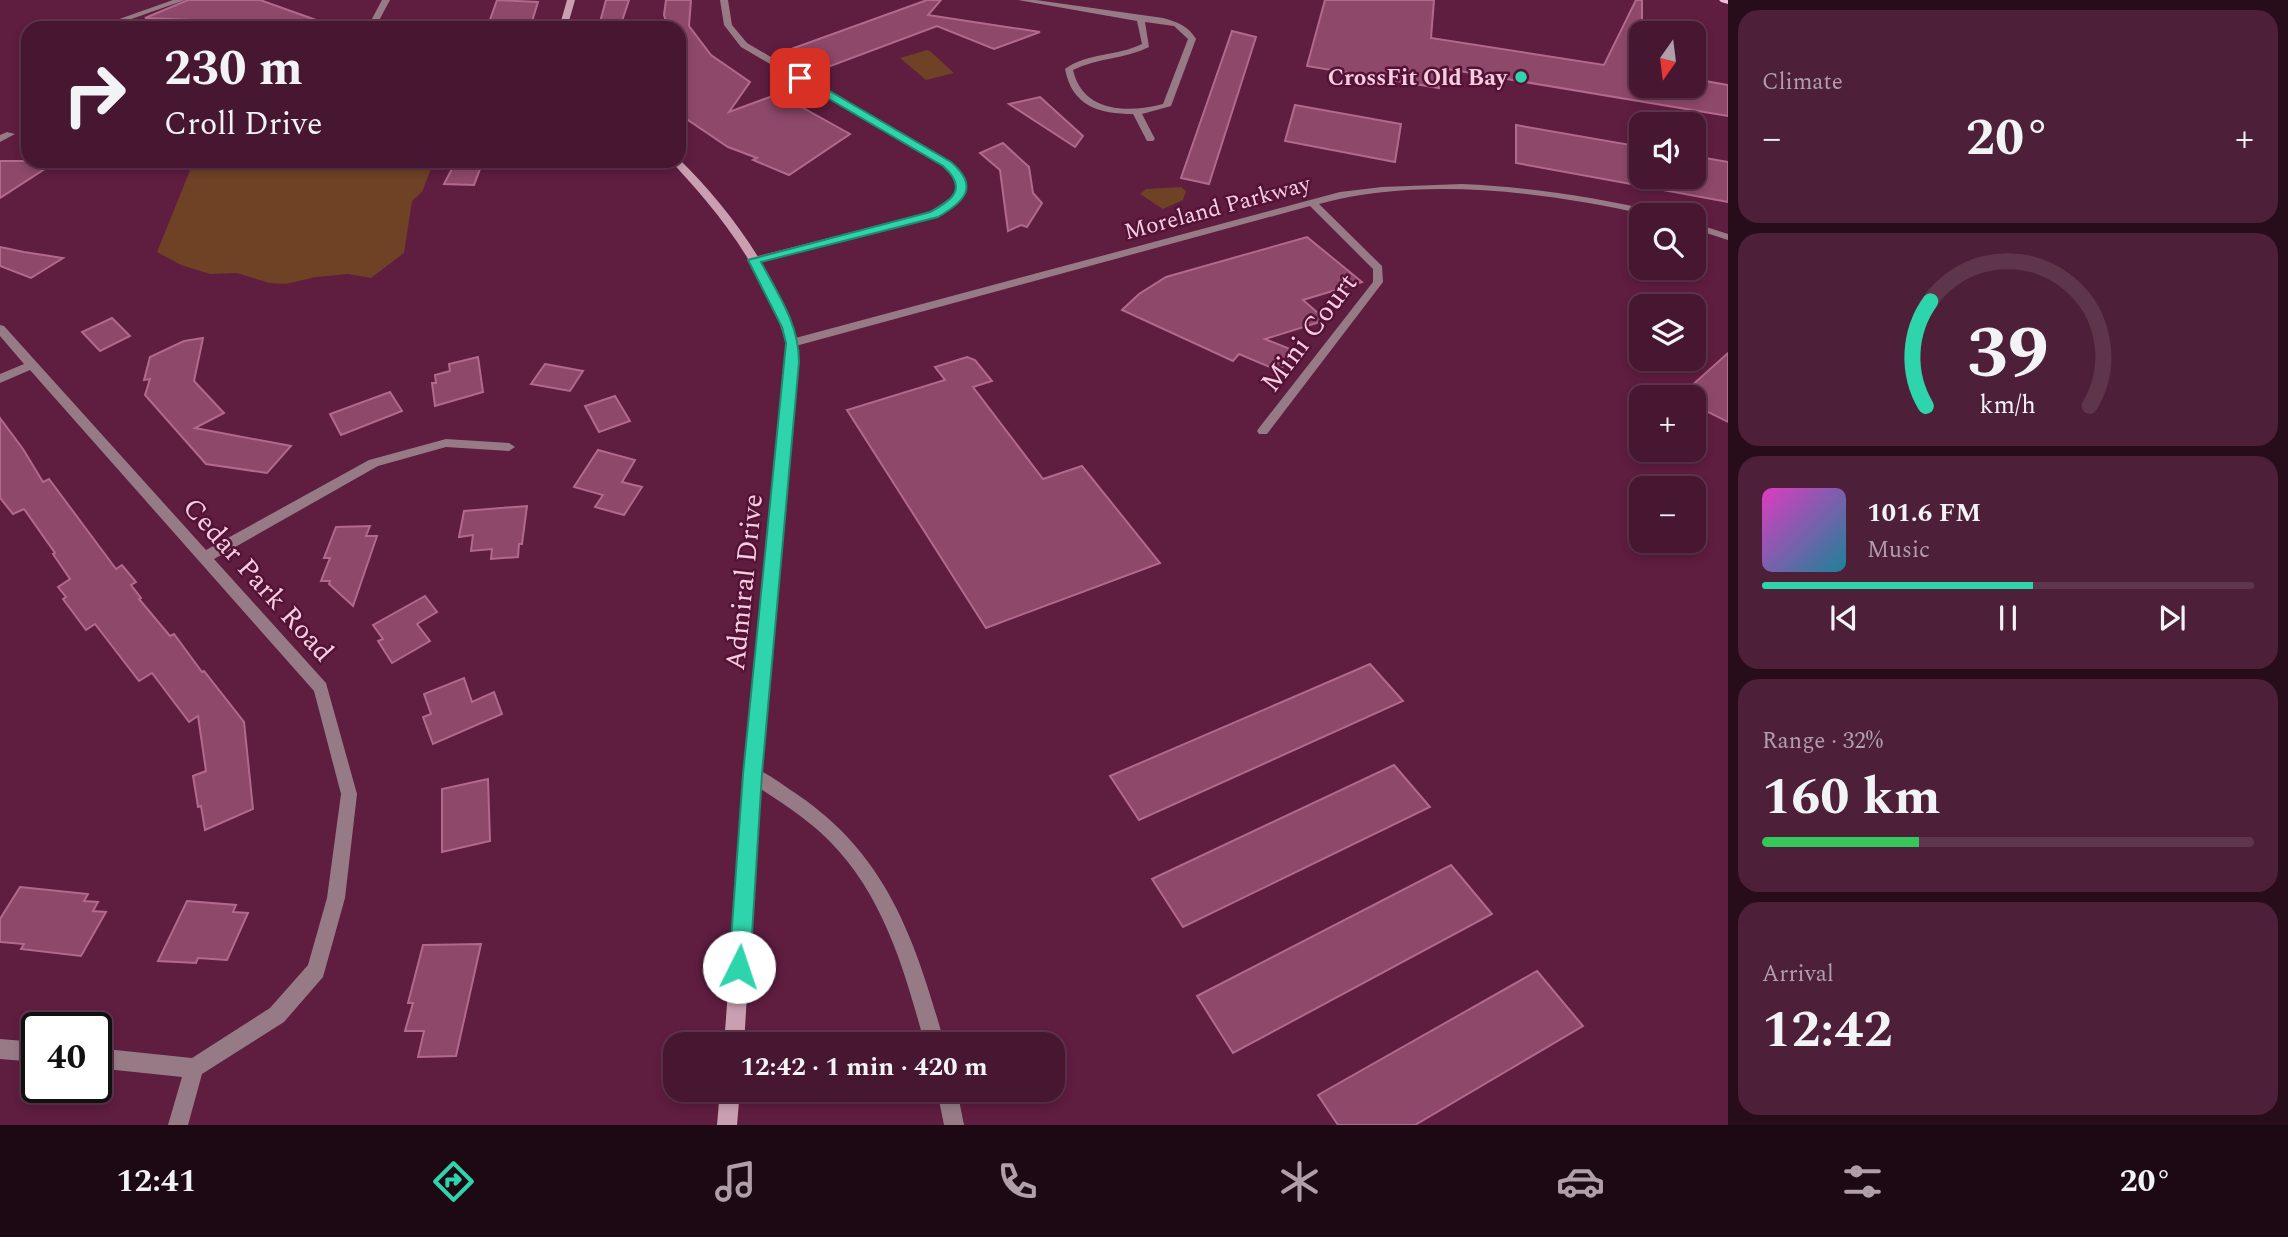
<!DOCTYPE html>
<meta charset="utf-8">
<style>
:root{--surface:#471630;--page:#4e1f38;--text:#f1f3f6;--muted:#b09fab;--line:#5f354c;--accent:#2ed4ab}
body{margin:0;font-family:Spectral,serif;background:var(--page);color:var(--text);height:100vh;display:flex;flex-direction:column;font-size:26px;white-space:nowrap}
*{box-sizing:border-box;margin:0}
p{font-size:23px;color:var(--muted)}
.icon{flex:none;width:38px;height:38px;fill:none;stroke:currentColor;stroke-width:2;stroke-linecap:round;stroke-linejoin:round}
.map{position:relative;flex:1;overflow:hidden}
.panel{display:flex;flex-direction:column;gap:10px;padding:10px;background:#270c1a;width:560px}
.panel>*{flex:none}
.guide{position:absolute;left:21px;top:21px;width:665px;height:147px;border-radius:21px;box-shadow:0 4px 10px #0003,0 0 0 2px var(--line);background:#471630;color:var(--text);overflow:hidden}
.needle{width:46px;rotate:194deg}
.tools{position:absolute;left:1629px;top:21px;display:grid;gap:14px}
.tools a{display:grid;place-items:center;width:77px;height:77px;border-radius:14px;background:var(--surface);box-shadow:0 4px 10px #0003,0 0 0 2px var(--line);font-size:35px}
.speed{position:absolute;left:21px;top:1012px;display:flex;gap:14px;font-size:35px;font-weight:700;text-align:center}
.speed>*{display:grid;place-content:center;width:91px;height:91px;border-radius:50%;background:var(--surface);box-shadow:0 4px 10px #0003,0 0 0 2px var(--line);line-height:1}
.speed .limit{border:4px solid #111;border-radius:10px;background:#fff;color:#111}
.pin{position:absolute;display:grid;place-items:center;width:60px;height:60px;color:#fff;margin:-30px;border-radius:14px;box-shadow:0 4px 10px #0006}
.me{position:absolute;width:77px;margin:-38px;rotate:4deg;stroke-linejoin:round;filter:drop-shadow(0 0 5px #0008)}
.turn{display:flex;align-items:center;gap:24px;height:147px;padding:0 28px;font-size:32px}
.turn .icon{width:91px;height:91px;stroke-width:2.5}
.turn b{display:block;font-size:49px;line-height:60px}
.big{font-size:52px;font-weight:700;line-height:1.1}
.panel .card{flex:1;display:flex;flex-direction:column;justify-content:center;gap:10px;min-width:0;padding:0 24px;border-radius:21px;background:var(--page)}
.panel .dial{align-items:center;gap:0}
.dial svg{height:182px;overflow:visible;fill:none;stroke:var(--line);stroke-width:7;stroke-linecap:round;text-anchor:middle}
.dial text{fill:var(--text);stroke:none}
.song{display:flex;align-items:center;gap:21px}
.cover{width:84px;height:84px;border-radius:10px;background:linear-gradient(135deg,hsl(310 70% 55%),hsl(190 70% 35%))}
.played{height:7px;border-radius:4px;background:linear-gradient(90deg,var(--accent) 55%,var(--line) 55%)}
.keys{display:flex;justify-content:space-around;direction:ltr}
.heat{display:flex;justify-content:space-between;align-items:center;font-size:38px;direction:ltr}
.charge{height:10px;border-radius:5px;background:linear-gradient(90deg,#34c759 32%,var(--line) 0)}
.trip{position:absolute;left:663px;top:1032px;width:402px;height:70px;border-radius:21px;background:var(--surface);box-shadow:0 4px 10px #0003,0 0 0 2px var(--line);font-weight:700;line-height:70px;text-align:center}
.dock{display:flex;height:112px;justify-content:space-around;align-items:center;background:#1c0913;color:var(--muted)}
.dock .icon{width:49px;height:49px}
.dock .selected{color:var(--accent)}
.dock b{font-size:32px;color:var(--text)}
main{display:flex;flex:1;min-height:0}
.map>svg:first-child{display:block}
.green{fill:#6f4125}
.building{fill:#8e486a;stroke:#b3698c;stroke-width:2}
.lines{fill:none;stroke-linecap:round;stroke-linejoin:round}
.street{fill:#967b86;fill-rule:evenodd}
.secondary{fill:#ca9fb2;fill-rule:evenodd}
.primary{fill:#f2bbd3;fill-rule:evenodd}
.route{fill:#2ed4ab;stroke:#1e8a6f;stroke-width:2}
.poi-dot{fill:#2ed4ab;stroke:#531236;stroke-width:2.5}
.labels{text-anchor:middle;stroke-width:5;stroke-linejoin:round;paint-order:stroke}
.far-poi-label{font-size:23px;font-weight:bold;fill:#f7cedf;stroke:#531236;text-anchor:end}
.far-street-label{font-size:23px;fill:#f7cedf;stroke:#531236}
.street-label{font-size:28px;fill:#f7cedf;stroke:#531236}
</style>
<main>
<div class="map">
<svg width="1728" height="1125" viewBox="0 0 1728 1125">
<rect width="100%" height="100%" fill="#5f1d40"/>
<g class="green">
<path d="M927,50L930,51L954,73L926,80L900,58Z"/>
<path d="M198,161H434L422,192L412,201L404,253L371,278L348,274L316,277L286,284L269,283L237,273L210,274L181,265L157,252L191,168Z"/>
<path d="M1181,187L1186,191L1183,200L1163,209L1140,194L1146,189Z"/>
</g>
<g class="building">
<path d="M188,0H260L316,20L315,25L145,18Z"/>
<path d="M497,0L538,2L530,28H487Z"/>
<path d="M606,0H629L622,21L600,22Z"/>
<path d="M666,0H691L689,26L711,55L750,82L729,112L778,94L850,134L789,175L753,160L757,158L728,147L679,114V28H668L664,15Z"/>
<path d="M927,0H941L928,15L1040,32L994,49L937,26L828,67L794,48Z"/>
<path d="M1325,0H1434L1431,38L1604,65L1636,0H1642V86H1694V79L1728,85V116L1441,68L1439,88L1307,66Z"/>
<path d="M1232,31L1256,37L1209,184L1181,178Z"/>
<path d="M1040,97L1083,136L1075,147L1009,104Z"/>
<path d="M1295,105L1401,124L1395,162L1285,141Z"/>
<path d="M1516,125L1642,147V186L1516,163Z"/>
<path d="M1003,143L1029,167L1033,193L1042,203L1027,227L1021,225L1008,231L1000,170L980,153Z"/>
<path d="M1694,156L1728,162V202L1652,188L1653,177H1694Z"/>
<path d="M0,161H57L0,198Z"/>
<path d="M456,161H483L474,185L444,184Z"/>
<path d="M1307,237L1362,282L1303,300L1326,320L1265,339L1295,351L1279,371L1239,354L1233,361L1122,310L1139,294L1166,277Z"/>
<path d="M0,247L24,252L63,258L31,278L0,266Z"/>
<path d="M112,318L130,336L100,351L82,332Z"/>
<path d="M203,338L194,381L224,413L195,428L291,446L267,473L206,464L145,395L150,379L144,380L150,357L184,341Z"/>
<path d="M1728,353V422L1694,405V397H1679Z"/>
<path d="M478,357L483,392L435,406L432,383H436L435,375L450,371L449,364Z"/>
<path d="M967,357L975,360L992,381L973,387L1043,479L1082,466L1160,563L986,628L847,410L945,380L935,367Z"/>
<path d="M545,364L583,371L570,391L531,384Z"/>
<path d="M390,392L402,411L341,435L330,414Z"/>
<path d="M615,396L630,421L599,432L585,406Z"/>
<path d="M0,418L23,449L43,482L49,479L116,569L122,565L136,582L131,585L141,598L139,599L170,636L174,634L202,672L204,671L244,722L253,809L205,830L201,806L198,807L193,776L206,771L198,716L189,722L152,673L139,681L95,624L86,630L63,599L66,597L58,587L70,579L53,554L55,553L24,509L13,514L0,498Z"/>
<path d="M598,450L635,460L622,482L642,487L624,515L595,507L603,495L574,487Z"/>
<path d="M527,506L522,544H519L518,557L491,559L492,549L471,551L473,535L459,537L464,511Z"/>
<path d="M370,526L366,536H377L353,606L329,584L330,581H321L330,558H324L336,527Z"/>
<path d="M425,596L437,612L417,624L430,641L392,663L378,641L383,639L373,625Z"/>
<path d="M1370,664L1403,701L1139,820L1110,776Z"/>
<path d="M464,678L472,702L494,692L502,714L433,744L423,717L431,714L424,694Z"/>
<path d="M1394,765L1430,807L1183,927L1152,879Z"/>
<path d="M488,779L490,841L442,852V789Z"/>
<path d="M1451,865L1492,914L1233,1053L1197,996Z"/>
<path d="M20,887L88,894L84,901L98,902L93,911L106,912L81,956L21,949L24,944L0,942V919Z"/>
<path d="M187,901L236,905L233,912L248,913L227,960L198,958L196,963L158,961Z"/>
<path d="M481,944L456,1056L418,1057L424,1031H405L413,1003H408L423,945Z"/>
<path d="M1537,971L1583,1026L1415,1125H1338L1318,1095Z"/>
</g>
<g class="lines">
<g class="street">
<path d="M173,0H185L106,28H94Z"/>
<path d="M382,0H390L375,28H367Z"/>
<path d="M720,0H728L732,25L747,43L950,162C976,188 965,200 938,216L754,263L750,262V258L930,212L953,196L956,186L951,174L944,166L741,47L724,25Z"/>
<path d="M1018,0H1036L1163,18C1178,22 1188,26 1196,39L1171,106L1142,114L1155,139L1153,141H1147L1133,114C1099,114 1072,106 1065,69C1086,53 1118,56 1142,44L1137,21ZM1145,22L1174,26L1188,39L1163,104C1128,113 1083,113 1073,70C1097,58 1125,59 1149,47Z"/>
<path d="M7,132L15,134L0,142V135Z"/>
<path d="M1462,184C1529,187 1594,197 1660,212L1665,215H1648C1544,192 1423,176 1319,204L1382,266L1383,282L1267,434H1259L1257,431L1259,428L1373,282V269L1310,206L792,347L786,343L788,340L1340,192L1382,187Z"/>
<path d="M1694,223L1728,234V240L1694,229Z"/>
<path d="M0,325L4,326L206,550L369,460L446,439L509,443L515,447L509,451L446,447L378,466L214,559L326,683L357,794L345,898L323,977L284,1022L202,1074L188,1125H168L182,1077L96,1068V1048L192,1058L270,1008L308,965L327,898L341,794L314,691L30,370L0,383V374L24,364L0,336Z"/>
<path d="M752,767C768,773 783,785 798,795C889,857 916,943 945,1045H925C904,968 882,888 820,832C798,812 771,796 746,779L744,774L746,769Z"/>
<path d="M0,1039L37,1042V1062L0,1059Z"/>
<path d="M937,1090H957L964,1125H944Z"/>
</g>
<g class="secondary">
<path d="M567,0H575L567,28H559Z"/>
<path d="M679,159C731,210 776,273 798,343L760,774L744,1045H724L744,774L786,343C770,290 742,244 707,202C696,188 683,175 671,161H679Z"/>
<path d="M720,1090H740L737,1125H717Z"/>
</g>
<path class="primary" d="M1719,0H1728V4L1721,2Z"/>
</g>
<path class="route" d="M797,76H804L951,162C979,186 966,201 938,217L761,262C778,294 799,324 799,362L762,774L750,967L747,974L739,977L732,974L729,967L743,774L786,343L782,327L748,260L930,212C953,200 968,188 943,166L797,80Z"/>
<circle class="poi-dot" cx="1521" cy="77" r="7"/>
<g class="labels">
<g class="far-poi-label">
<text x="1507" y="85">CrossFit Old Bay</text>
</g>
<g class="far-street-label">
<text transform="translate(1217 207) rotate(-15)" y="8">Moreland Parkway</text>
</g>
<g class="street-label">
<text transform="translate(1308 332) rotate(-53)" y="10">Mini Court</text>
<text transform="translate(259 579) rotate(48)" y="10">Cedar Park Road</text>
<text transform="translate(743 582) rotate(-84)" y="10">Admiral Drive</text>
</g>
</g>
</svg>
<div class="tools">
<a><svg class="needle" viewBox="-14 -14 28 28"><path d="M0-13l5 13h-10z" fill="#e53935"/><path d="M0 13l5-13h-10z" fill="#b09fab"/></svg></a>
<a><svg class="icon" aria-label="sound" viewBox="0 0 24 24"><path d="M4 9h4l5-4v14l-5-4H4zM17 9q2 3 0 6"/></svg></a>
<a><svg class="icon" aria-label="search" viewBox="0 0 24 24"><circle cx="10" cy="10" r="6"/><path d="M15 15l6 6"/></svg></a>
<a><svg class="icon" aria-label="layers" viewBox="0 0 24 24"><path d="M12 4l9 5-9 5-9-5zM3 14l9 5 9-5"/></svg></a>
<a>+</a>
<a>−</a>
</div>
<div class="speed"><div class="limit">40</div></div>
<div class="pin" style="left:800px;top:78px;background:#d93025"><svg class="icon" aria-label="arrive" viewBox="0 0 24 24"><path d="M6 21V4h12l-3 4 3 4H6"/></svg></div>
<svg class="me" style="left:739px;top:967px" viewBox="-20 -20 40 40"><circle r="19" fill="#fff"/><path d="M0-13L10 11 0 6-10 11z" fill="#2ed4ab"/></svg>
<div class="trip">12:42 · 1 min · 420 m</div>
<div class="guide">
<div class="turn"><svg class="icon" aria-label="right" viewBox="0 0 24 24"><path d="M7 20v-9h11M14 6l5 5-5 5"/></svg><div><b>230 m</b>Croll Drive</div></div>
</div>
</div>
<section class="panel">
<div class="card"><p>Climate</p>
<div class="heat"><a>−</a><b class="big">20°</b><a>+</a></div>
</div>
<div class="card dial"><svg viewBox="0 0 100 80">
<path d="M14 69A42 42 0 1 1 86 69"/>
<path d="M14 69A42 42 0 0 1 16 23" stroke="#2ed4ab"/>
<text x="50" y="56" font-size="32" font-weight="700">39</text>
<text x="50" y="72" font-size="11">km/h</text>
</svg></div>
<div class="card">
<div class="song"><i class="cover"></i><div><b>101.6 FM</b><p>Music</p></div></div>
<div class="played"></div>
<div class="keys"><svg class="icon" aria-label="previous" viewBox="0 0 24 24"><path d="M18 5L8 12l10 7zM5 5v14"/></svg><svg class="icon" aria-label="pause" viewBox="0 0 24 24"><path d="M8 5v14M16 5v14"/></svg><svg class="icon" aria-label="next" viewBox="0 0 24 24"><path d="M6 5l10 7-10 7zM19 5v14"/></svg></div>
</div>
<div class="card"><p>Range · 32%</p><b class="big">160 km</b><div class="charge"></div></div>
<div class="card"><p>Arrival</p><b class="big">12:42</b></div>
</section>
</main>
<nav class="dock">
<b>12:41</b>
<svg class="icon selected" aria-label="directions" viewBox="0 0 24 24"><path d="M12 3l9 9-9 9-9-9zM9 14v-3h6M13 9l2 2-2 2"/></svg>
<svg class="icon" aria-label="music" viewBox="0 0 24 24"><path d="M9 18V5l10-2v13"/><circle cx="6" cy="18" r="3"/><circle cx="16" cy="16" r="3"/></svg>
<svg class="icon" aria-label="phone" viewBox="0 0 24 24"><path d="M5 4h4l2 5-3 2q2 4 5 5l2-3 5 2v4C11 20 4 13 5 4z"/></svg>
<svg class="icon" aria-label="climate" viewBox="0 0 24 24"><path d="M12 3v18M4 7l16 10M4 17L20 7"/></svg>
<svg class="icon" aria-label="car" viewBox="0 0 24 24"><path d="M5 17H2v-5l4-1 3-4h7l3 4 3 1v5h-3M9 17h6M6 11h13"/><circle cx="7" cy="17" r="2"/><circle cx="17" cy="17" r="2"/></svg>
<svg class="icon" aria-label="filters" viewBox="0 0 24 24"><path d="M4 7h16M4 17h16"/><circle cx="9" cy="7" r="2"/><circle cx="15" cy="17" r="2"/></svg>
<b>20°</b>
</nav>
